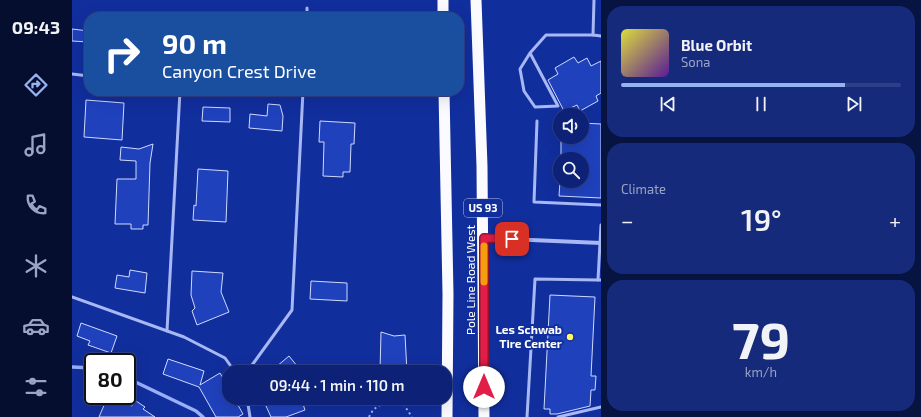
<!DOCTYPE html>
<meta charset="utf-8">
<style>
:root{--surface:#0d2276;--page:#162a7b;--text:#f1f3f6;--muted:#9aa4c5;--line:#2d3f88;--accent:#95b2f1}
body{margin:0;font-family:"Exo 2",sans-serif;background:var(--page);color:var(--text);height:100vh;display:flex;flex-direction:column;font-size:15px;white-space:nowrap}
*{box-sizing:border-box;margin:0}
p{font-size:13px;color:var(--muted)}
.icon{flex:none;width:22px;height:22px;fill:none;stroke:currentColor;stroke-width:2;stroke-linecap:round;stroke-linejoin:round}
.map{position:relative;flex:1;overflow:hidden}
.side{display:flex;flex-direction:column;gap:6px;padding:6px;background:#071341;width:320px}
.side>*{flex:none}
.top-card{position:absolute;left:12px;top:12px;width:380px;height:84px;border-radius:16px;box-shadow:0 4px 16px #0002,0 0 0 1px var(--line);background:#1a4fa0;color:#fff;overflow:hidden}
.tools{position:absolute;left:481px;top:108px;display:grid;gap:8px}
.tools a{display:grid;place-items:center;width:36px;height:36px;border-radius:50%;background:var(--surface);box-shadow:0 4px 16px #0002,0 0 0 1px var(--line);font-size:20px}
.speed{position:absolute;left:12px;top:353px;display:flex;gap:8px;font-size:20px;font-weight:700;text-align:center}
.speed>*{display:grid;place-content:center;width:52px;height:52px;border-radius:50%;background:var(--surface);box-shadow:0 4px 16px #0002,0 0 0 1px var(--line);line-height:1}
.speed .limit{border:2px solid #111;border-radius:6px;background:#fff;color:#111}
.pin{position:absolute;display:grid;place-items:center;width:34px;height:34px;color:#fff;margin:-17px;border-radius:8px;box-shadow:0 2px 6px #0006}
.me{position:absolute;width:44px;margin:-22px;rotate:0deg;stroke-linejoin:round;filter:drop-shadow(0 0 3px #0008)}
.turn{display:flex;align-items:center;gap:14px;height:84px;padding:0 12px;font-size:18px}
.turn .icon{width:52px;height:52px;stroke-width:2.5}
.turn b{display:block;font-size:28px;line-height:34px}
.big{font-size:30px;font-weight:600;line-height:1.1}
.side .tile{flex:1;display:flex;flex-direction:column;justify-content:center;gap:6px;min-width:0;padding:0 14px;border-radius:16px;background:var(--page)}
.side .dial{align-items:center;gap:0}
.dial b{font-size:52px;line-height:1}
.song{display:flex;align-items:center;gap:12px}
.cover{width:48px;height:48px;border-radius:6px;background:linear-gradient(135deg,hsl(60 70% 55%),hsl(270 70% 35%))}
.played{height:4px;border-radius:2px;background:linear-gradient(90deg,var(--accent) 80%,var(--line) 80%)}
.keys{display:flex;justify-content:space-around;direction:ltr}
.heat{display:flex;justify-content:space-between;align-items:center;font-size:22px;direction:ltr}
.trip{position:absolute;left:150px;top:365px;width:230px;height:40px;border-radius:16px;background:var(--surface);box-shadow:0 4px 16px #0002,0 0 0 1px var(--line);font-weight:600;line-height:40px;text-align:center}
main{display:flex;flex:1;min-height:0}
.dock{display:flex;flex-direction:column;width:72px;justify-content:space-around;align-items:center;background:#050e2f;color:var(--muted)}
.dock .icon{width:28px;height:28px}
.dock .on{color:var(--accent)}
.dock b{font-size:18px;color:var(--text)}
.map>svg:first-child{display:block}
.lines{fill:none;stroke-linecap:round;stroke-linejoin:round}
.stream{stroke:#99aff8;stroke-width:3.5}
.building{fill:#1f41bc;stroke:#d0dafe}
.path{stroke:#a7b8f4;stroke-width:2;stroke-dasharray:2 3;stroke-linecap:butt}
.service{stroke:#a7b8f4;stroke-width:3}
.minor{stroke:#a7b8f4;stroke-width:4}
.trunk{stroke:#fafaff;stroke-width:11}
.route-casing{stroke:#92132f;stroke-width:10}
.route{stroke:#e11d48;stroke-width:7}
.slow{stroke:#f59e0b;stroke-width:7}
.poi-dot{fill:#fff66b;stroke:#112e9d;stroke-width:1.5}
.labels{text-anchor:middle;stroke-width:4;stroke-linejoin:round;paint-order:stroke}
.shield{fill:#112e9d;stroke:#b8c0e2;stroke-width:1}
.shield-label{font-size:11px;font-weight:bold;fill:#fff}
.street-label{font-size:12px;fill:#fff;stroke:#112e9d}
.poi-label{font-size:12px;font-weight:bold;fill:#fff;stroke:#112e9d;text-anchor:end}
</style>
<main>
<nav class="dock">
<b>09:43</b>
<svg class="icon on" aria-label="directions" viewBox="0 0 24 24"><path d="M12 3l9 9-9 9-9-9zM9 14v-3h6M13 9l2 2-2 2"/></svg>
<svg class="icon" aria-label="music" viewBox="0 0 24 24"><path d="M9 18V5l10-2v13"/><circle cx="6" cy="18" r="3"/><circle cx="16" cy="16" r="3"/></svg>
<svg class="icon" aria-label="phone" viewBox="0 0 24 24"><path d="M5 4h4l2 5-3 2q2 4 5 5l2-3 5 2v4C11 20 4 13 5 4z"/></svg>
<svg class="icon" aria-label="climate" viewBox="0 0 24 24"><path d="M12 3v18M4 7l16 10M4 17L20 7"/></svg>
<svg class="icon" aria-label="car" viewBox="0 0 24 24"><path d="M5 17H2v-5l4-1 3-4h7l3 4 3 1v5h-3M9 17h6M6 11h13"/><circle cx="7" cy="17" r="2"/><circle cx="17" cy="17" r="2"/></svg>
<svg class="icon" aria-label="filters" viewBox="0 0 24 24"><path d="M4 7h16M4 17h16"/><circle cx="9" cy="7" r="2"/><circle cx="15" cy="17" r="2"/></svg>
</nav>
<div class="map">
<svg width="529" height="417" viewBox="0 0 529 417">
<rect width="100%" height="100%" fill="#112e9d"/>
<g class="lines">
<g class="stream">
<path d="M0,367L21,368"/>
<path d="M55,378L124,411L131,417"/>
</g>
</g>
<g class="building">
<path d="M0,29L17,31V42L0,41Z"/>
<path d="M502,57L506,63L515,58L519,66L529,61V93L524,96L526,101L508,111L505,105L492,111L476,80L486,74L483,68Z"/>
<path d="M14,100L52,103L50,140L12,137Z"/>
<path d="M196,104L208,105L211,116L210,131L177,128L178,114L195,116Z"/>
<path d="M131,107L158,108V122L130,121Z"/>
<path d="M248,121L283,123L282,144H279L278,172H271V177L251,176L252,142H247Z"/>
<path d="M510,123L529,124V198L487,196L488,181H510V159H489V137H510Z"/>
<path d="M81,144L78,163L76,225H71V229H59V224H43L45,179H64V161L48,160L49,147L67,149Z"/>
<path d="M126,169L156,171L154,222L121,220L122,205L124,206Z"/>
<path d="M58,270L75,273L73,293L43,288L45,275L57,277Z"/>
<path d="M120,271L151,273L149,292L157,312L125,325L120,311L123,308L119,295Z"/>
<path d="M239,281L275,283V301L238,299Z"/>
<path d="M478,295L523,297L519,376H524L523,390H519L518,406L485,414H478V409H472Z"/>
<path d="M9,323L45,336L39,353L16,345L18,341L5,336Z"/>
<path d="M309,332L322,336L333,335L335,372H308Z"/>
<path d="M217,356L230,372H198Z"/>
<path d="M96,359L132,371L128,385L148,373L157,389V398H162L171,414L166,417H144L127,387L91,374Z"/>
<path d="M36,396L60,406L64,401L73,407L71,409L83,417H27Z"/>
<path d="M215,398H229L233,410L214,417H199L194,406Z"/>
</g>
<g class="lines">
<path class="path" d="M297,417C304,402 317,401 332,405L340,417"/>
<g class="service">
<path d="M522,0L521,35L529,36"/>
<path d="M235,17V8"/>
<path d="M458,53L486,106L463,107L452,91L448,69L458,53L474,35H521"/>
<path d="M0,74L17,76"/>
<path d="M465,121L462,202L529,205"/>
<path d="M529,225L526,280H529"/>
<path d="M0,297L112,337L153,358L163,372"/>
<path d="M95,331L108,91"/>
<path d="M175,372L220,310L231,91"/>
<path d="M175,398L178,417"/>
<path d="M455,417L463,279L526,280"/>
<path d="M486,417L529,407"/>
</g>
<path class="minor" d="M412,238L529,243"/>
<g class="trunk">
<path d="M371,0V17"/>
<path d="M404,0L410,166L412,417"/>
<path d="M372,91L376,294L375,417"/>
</g>
</g>
<g class="lines">
<defs>
<path id="route" d="M412,387V238L440,239"/>
</defs>
<use href="#route" class="route-casing"/>
<use href="#route" class="route"/>
<path class="slow" d="M412,246V282"/>
</g>
<circle class="poi-dot" cx="498" cy="337" r="4"/>
<g class="labels">
<rect class="shield" x="392" y="199" width="38" height="18" rx="3"/>
<g class="shield-label">
<text x="411" y="212">US 93</text>
</g>
<g class="street-label">
<text transform="translate(399 280) rotate(-90)" y="4">Pole Line Road West</text>
</g>
<g class="poi-label">
<text x="490" y="334">Les Schwab<tspan x="490" dy="14">Tire Center</tspan></text>
</g>
</g>
</svg>
<div class="tools">
<a><svg class="icon" aria-label="sound" viewBox="0 0 24 24"><path d="M4 9h4l5-4v14l-5-4H4zM17 9q2 3 0 6"/></svg></a>
<a><svg class="icon" aria-label="search" viewBox="0 0 24 24"><circle cx="10" cy="10" r="6"/><path d="M15 15l6 6"/></svg></a>
</div>
<div class="speed"><div class="limit">80</div></div>
<div class="pin" style="left:440px;top:239px;background:#d93025"><svg class="icon" aria-label="arrive" viewBox="0 0 24 24"><path d="M6 21V4h12l-3 4 3 4H6"/></svg></div>
<svg class="me" style="left:412px;top:387px" viewBox="-20 -20 40 40"><circle r="19" fill="#fff"/><path d="M0-13L10 11 0 6-10 11z" fill="#e11d48"/></svg>
<div class="trip">09:44 · 1 min · 110 m</div>
<div class="top-card">
<div class="turn"><svg class="icon" aria-label="right" viewBox="0 0 24 24"><path d="M7 20v-9h11M14 6l5 5-5 5"/></svg><div><b>90 m</b>Canyon Crest Drive</div></div>
</div>
</div>
<section class="side">
<div class="tile">
<div class="song"><i class="cover"></i><div><b>Blue Orbit</b><p>Sona</p></div></div>
<div class="played"></div>
<div class="keys"><svg class="icon" aria-label="previous" viewBox="0 0 24 24"><path d="M18 5L8 12l10 7zM5 5v14"/></svg><svg class="icon" aria-label="pause" viewBox="0 0 24 24"><path d="M8 5v14M16 5v14"/></svg><svg class="icon" aria-label="next" viewBox="0 0 24 24"><path d="M6 5l10 7-10 7zM19 5v14"/></svg></div>
</div>
<div class="tile"><p>Climate</p>
<div class="heat"><a>−</a><b class="big">19°</b><a>+</a></div>
</div>
<div class="tile dial"><b>79</b><p>km/h</p></div>
</section>
</main>
